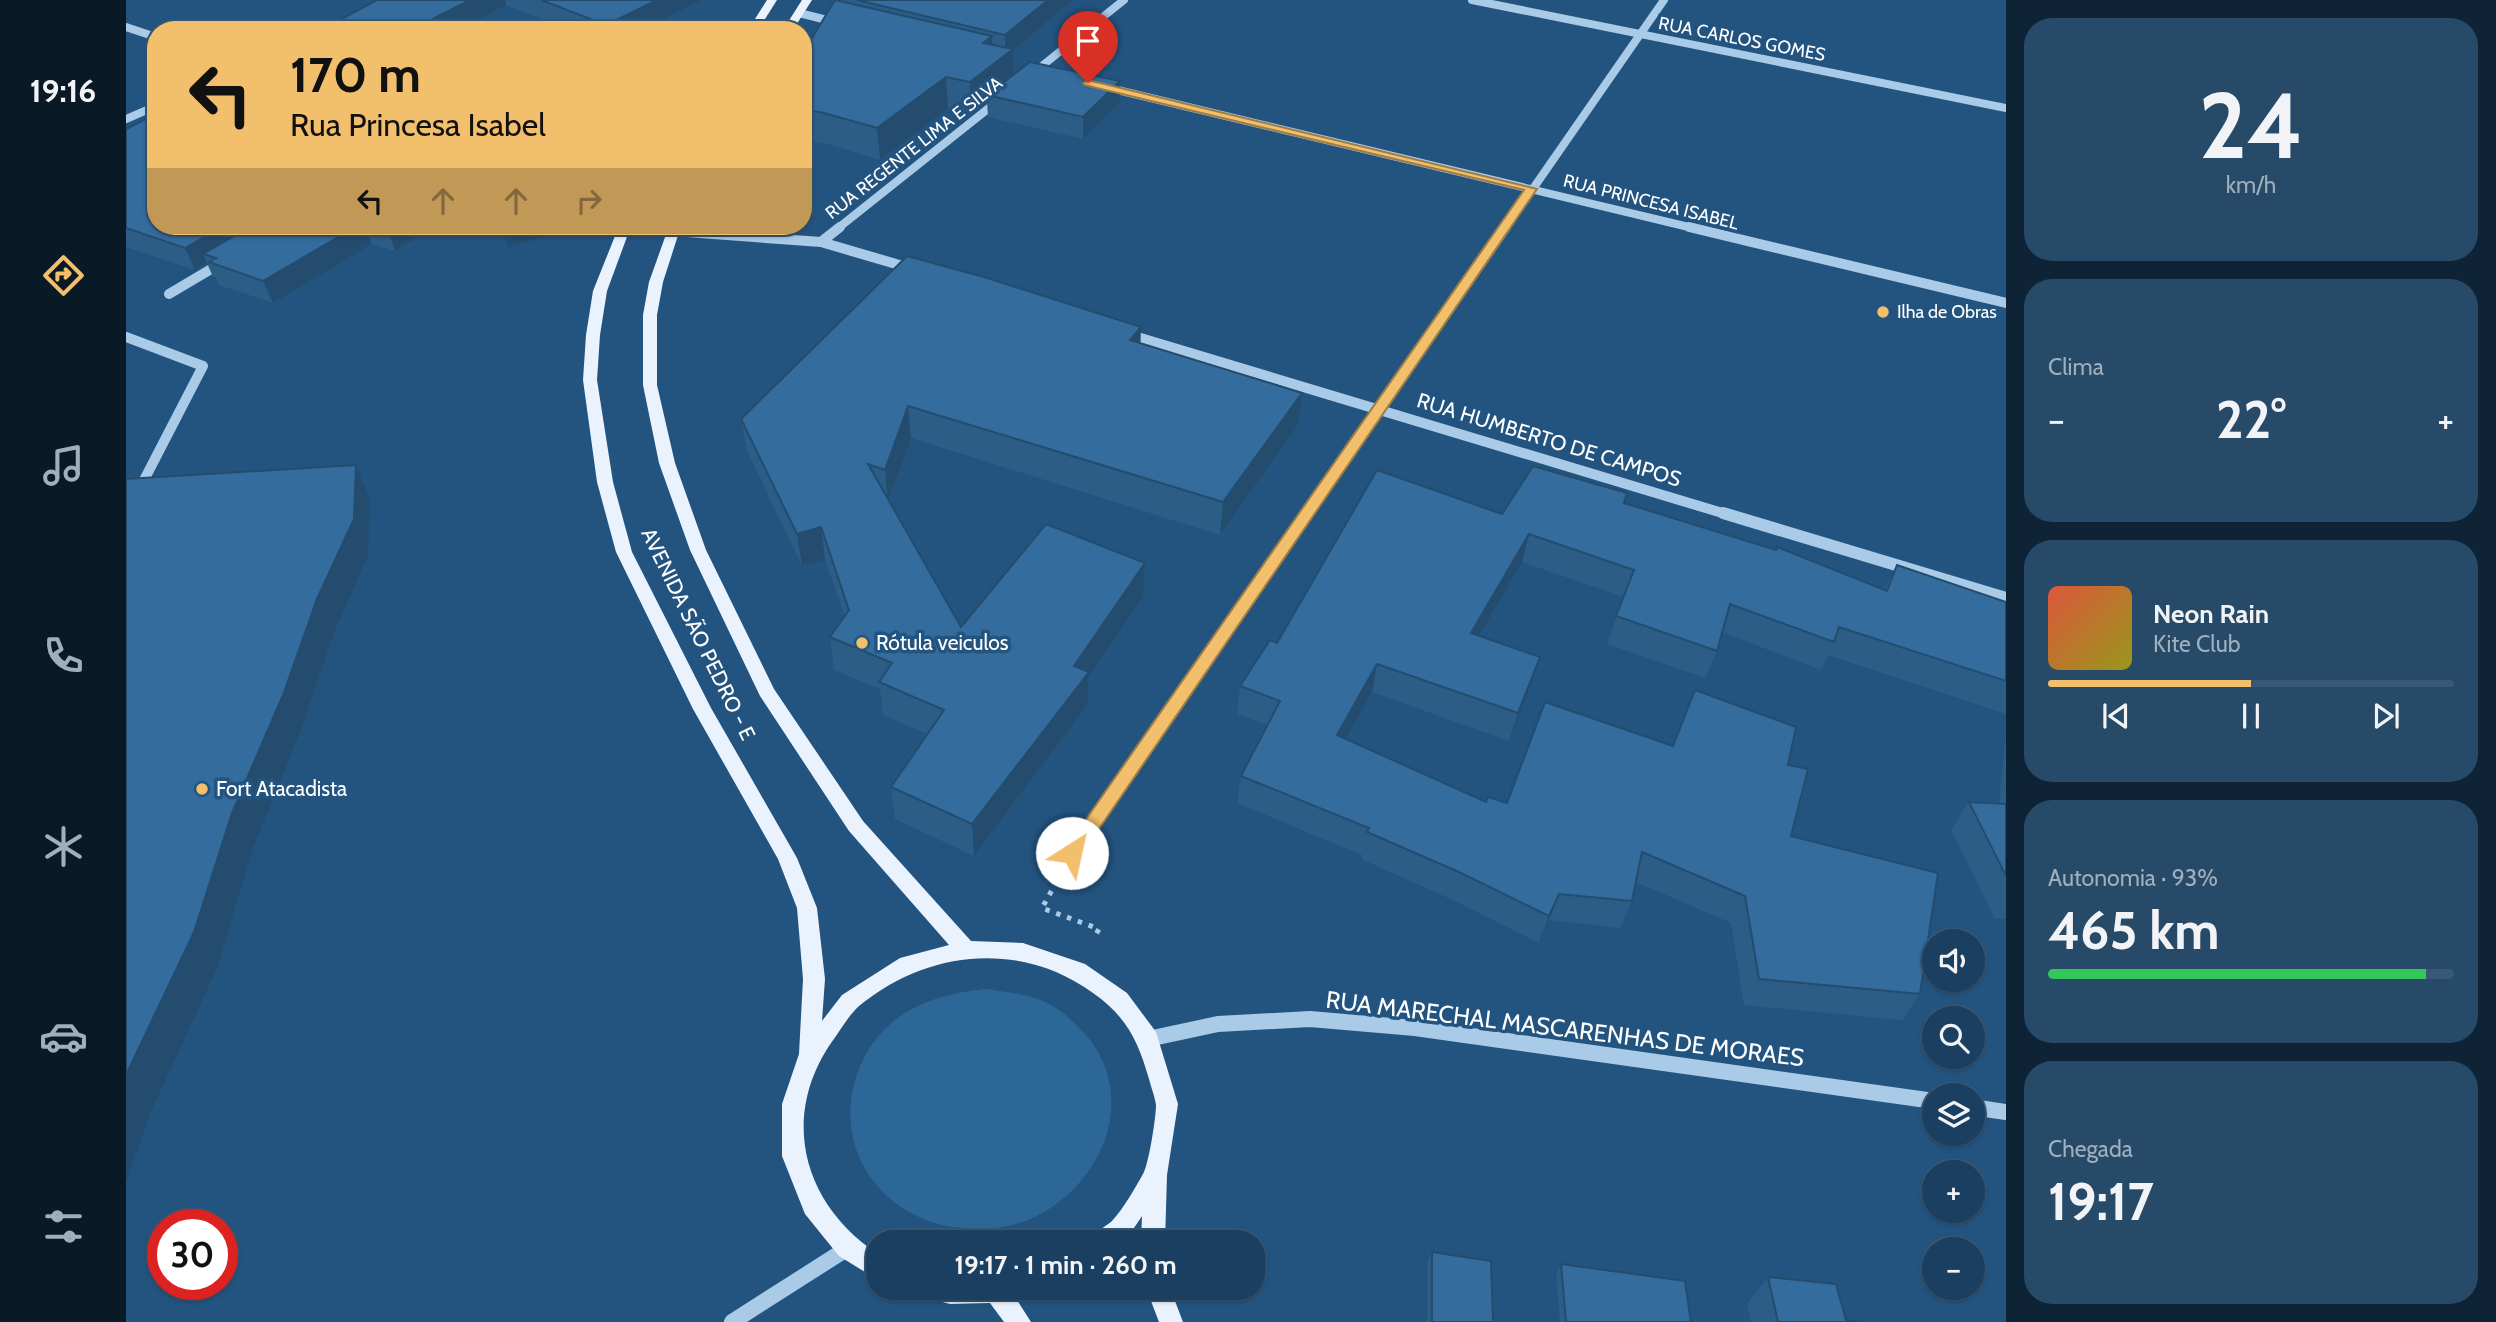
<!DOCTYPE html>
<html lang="pt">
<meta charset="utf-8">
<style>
:root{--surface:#1a3f60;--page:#274a69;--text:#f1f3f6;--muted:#9fafbd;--line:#385875;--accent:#f2bf6c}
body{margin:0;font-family:Cabin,sans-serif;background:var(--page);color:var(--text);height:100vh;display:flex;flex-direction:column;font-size:26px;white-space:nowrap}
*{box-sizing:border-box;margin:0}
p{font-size:23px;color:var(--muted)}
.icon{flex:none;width:38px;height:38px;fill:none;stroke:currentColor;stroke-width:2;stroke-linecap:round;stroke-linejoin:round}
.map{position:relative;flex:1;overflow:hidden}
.details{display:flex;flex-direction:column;gap:18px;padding:18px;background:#0e2335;width:490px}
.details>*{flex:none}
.guide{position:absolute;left:21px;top:21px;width:665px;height:214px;border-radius:28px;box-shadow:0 2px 5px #0004,0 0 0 2px var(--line);background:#f2bf6c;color:#111;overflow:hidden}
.tools{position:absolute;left:1796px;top:929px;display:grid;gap:14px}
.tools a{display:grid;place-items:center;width:63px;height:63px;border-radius:50%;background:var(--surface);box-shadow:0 2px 5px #0004,0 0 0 2px var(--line);font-size:35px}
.speed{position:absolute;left:21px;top:1209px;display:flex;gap:14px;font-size:35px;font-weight:700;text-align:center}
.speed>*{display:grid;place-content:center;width:91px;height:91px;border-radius:50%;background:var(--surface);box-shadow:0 2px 5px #0004,0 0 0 2px var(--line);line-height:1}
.speed .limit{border:10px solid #d22;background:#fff;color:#111}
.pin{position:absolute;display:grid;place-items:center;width:60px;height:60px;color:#fff;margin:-72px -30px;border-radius:50% 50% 50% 0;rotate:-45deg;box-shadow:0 0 7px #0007}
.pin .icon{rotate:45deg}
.me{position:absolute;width:77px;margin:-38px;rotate:35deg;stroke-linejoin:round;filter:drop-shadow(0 0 5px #0008)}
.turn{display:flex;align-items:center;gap:24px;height:147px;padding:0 28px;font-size:32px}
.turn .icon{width:91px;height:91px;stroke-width:2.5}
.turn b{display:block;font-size:49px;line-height:60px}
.lanes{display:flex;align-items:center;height:66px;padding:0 28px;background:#0003;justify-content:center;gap:35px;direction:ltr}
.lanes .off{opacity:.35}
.big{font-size:52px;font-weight:800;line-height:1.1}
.details .tile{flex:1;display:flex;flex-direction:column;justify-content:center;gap:10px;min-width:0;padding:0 24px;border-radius:28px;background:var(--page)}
.details .dial{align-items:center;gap:0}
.dial b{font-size:91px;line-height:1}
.song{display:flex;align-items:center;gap:21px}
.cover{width:84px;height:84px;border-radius:10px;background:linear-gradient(135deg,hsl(10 70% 55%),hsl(60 70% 35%))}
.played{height:7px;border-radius:4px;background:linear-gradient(90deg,var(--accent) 50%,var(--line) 50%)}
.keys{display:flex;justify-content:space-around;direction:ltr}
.heat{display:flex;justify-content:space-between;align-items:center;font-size:38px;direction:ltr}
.charge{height:10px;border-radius:5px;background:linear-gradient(90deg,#34c759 93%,var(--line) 0)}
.trip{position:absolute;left:740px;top:1230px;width:399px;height:70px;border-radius:28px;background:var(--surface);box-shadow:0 2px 5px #0004,0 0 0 2px var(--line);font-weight:800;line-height:70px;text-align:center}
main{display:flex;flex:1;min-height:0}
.dock{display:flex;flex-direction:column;width:126px;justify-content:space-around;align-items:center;background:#0a1926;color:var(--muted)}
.dock .icon{width:49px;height:49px}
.dock .on{color:var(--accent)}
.dock b{font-size:32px;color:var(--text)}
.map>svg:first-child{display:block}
.green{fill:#2d6798}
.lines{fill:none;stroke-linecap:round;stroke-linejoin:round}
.path{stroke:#a9cbe7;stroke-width:5;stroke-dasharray:4.5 7;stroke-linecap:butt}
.minor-far3{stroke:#a9cbe7;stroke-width:8}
.minor-far2{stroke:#a9cbe7;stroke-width:10}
.minor-far1{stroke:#a9cbe7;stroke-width:12}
.minor{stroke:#a9cbe7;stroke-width:16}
.major{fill:#eaf3fd;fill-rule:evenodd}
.wall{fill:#2c5d87}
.shaded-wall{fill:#244c6e}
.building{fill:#336c9d;stroke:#244c6e;stroke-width:2}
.route{fill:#f2bf6c;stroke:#9d7c46;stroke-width:2}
.poi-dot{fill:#f2bf6c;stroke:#235480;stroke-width:2.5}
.labels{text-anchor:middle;stroke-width:7;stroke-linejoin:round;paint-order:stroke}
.far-street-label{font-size:18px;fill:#fff;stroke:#235480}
.far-poi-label{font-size:18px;fill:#fff;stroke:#235480;text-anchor:start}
.street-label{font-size:21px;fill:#fff;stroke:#235480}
.poi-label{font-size:21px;fill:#fff;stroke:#235480;text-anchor:start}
.near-street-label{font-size:24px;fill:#fff;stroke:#235480}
</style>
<main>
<nav class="dock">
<b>19:16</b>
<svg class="icon on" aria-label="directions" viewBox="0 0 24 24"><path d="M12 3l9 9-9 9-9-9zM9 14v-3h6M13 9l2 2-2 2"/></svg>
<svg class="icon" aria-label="music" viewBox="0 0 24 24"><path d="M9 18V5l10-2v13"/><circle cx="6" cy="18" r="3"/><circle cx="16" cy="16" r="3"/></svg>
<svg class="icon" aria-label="phone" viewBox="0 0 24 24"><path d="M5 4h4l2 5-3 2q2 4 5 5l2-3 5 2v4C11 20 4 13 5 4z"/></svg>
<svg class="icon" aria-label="climate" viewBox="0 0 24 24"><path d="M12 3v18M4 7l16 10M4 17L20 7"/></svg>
<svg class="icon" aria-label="car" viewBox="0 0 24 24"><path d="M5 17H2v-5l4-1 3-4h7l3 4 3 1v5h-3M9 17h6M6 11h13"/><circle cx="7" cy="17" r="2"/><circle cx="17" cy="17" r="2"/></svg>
<svg class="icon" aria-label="filters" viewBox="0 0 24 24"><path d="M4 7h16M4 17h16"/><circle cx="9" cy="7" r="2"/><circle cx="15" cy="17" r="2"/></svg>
</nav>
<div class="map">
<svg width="1880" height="1322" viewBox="0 0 1880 1322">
<rect width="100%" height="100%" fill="#235480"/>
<path class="green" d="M858,989C881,992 905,994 925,1005C940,1013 953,1027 964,1040C1016,1108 966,1202 890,1224C869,1230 848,1230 827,1227C792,1222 760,1202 741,1172C705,1115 730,1034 792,1006C813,996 835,992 858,989Z"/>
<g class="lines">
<path class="path" d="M931,881L916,908L973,929L969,936"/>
<g class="minor-far3">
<path d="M1346,0L1880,108"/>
<path d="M673,13L713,23"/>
<path d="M0,27L30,37"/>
<path d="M906,74L998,0"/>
<path d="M979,87L1571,229"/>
<path d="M0,119L30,106"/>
<path d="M711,229L873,100"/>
<path d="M1379,229L1538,0"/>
</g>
<g class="minor-far2">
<path d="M1563,227L1880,303"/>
<path d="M546,231L695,242L787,269"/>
<path d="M695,242L714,227"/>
<path d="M43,294L97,262"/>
<path d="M998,333L1603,515"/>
<path d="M0,337L77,366L0,515"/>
<path d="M1181,515L1380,227"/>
</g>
<g class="minor-far1">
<path d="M1597,513L1880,598"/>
<path d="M946,853L1182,513"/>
</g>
<g class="minor">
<path d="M1022,1039L1092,1024L1184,1019L1289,1028L1808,1101"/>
<path d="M1846,1107L1880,1112"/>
<path d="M606,1322L722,1248"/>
</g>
<g class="major">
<path d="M641,0H651L632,30H622Z"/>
<path d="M676,0H686L667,30H657Z"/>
<path d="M493,226H505L481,291L474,335L471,380L487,482L506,552L585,708L671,858L691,908L699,979L696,1021L716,995L774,958L823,945L723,831L634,696L564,550L533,463L517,385V315L523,282L543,226H555L537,282L531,315V385L549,463L580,550L648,689L737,821L845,941L897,943L959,964L1001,993L1030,1032L1052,1104L1041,1175L1039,1242H1015L1016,1216C997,1245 999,1242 964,1242C968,1231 977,1229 986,1221C997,1209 1010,1187 1018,1172C1023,1161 1030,1118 1030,1105C1029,1097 1025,1087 1023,1079C1012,1041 1001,1017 967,993C894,940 801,950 733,1006C724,1014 717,1026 710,1036C653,1112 674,1202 752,1254V1280L713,1256L679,1214L656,1156V1104L673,1054L677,979L671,908L652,859L567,709L490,552L471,482L457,380L460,335L467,291Z"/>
<path d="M795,1288H893L889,1297L905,1322H878L864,1303L824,1304L798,1297Z"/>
<path d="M1020,1288H1044L1057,1322H1033Z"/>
</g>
</g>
<g class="wall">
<path d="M251,0H576L516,30H444L380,5L332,30H195Z"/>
<path d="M717,0H947L887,50V75L994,103L957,139L862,117L861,101L845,113L822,108L754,160L701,144L677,140V53L717,2Z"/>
<path d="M0,129L30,226H308L269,251L246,244L147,303L93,285L90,277H87L81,263L69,270L0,247Z"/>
<path d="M1014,343L1172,425L1094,535L785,438L763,501L835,627L1017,596L962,677V704L848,856L769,819L765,787L801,734L757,715L754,689L708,670L704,637L719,617L699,560L676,566L621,451L615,419Z"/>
<path d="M1498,503L1758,590L1771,565L1880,602V714L1702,655L1695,670L1596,632L1591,651L1579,678L1481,644L1498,597L1396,562L1352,636L1405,685L1383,741L1246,692L1219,739L1360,802L1381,803L1547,746L1662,765L1665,836L1794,994L1776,1020L1618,1005L1605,923L1510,882L1506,901L1494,928L1423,920L1413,943L1327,900L1235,859L1236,855L1111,803L1115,776L1141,725L1111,714L1114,686L1151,643L1376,514Z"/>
<path d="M1880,733V919H1869L1825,830L1843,802L1873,803Z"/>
<path d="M1306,1252L1367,1322H1301V1263Z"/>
<path d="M1435,1264L1565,1322H1434L1430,1275Z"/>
<path d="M1642,1277L1720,1320L1739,1322H1625L1621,1304Z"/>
</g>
<g class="shaded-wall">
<path d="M344,0H379L380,5L332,30H285Z"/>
<path d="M531,0H576L516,30H481L480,25Z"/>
<path d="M922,0H947L887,50L888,80L861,95V101L845,113L844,82L857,43L866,36L867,65L879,55V35Z"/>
<path d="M820,77L822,108L754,160L751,128Z"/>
<path d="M994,81V103L957,139V117Z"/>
<path d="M97,226H144L77,254L81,263L69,270L59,248Z"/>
<path d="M231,226H240L246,244L147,303L137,281Z"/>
<path d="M266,226H308L269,251L262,229Z"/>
<path d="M376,226H449L447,228L382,247Z"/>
<path d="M1015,327L1014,358L1004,340Z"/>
<path d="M1176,393L1172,425L1094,535L1097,502Z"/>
<path d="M782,406L785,438L762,502L759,470Z"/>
<path d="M230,465L244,500L242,555L207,635L175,730L127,848L92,966L24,1114L0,1182V1075L106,813Z"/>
<path d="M695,527L699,560L676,566L671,534Z"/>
<path d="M1403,534L1396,562L1338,661L1345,633Z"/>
<path d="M1019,563L1017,596L962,677V704L848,856L846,824L948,666Z"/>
<path d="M1414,657L1405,685L1383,741L1392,713Z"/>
<path d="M1251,664L1246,692L1206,763L1211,735Z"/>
<path d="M1433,894L1423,920L1413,943L1423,916Z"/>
</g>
<g class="building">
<path d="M251,0H344L285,30H195Z"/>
<path d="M415,0H531L480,25Z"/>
<path d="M709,0L866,36L857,43L887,49L844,82L820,77L751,128L698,113L677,109V53Z"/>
<path d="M731,0H922L879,35Z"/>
<path d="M904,62L994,81L957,117L861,95Z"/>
<path d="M30,114V226H97L59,248L0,228V129Z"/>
<path d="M126,226H231L137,281L83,262L90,258L77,254Z"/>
<path d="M252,226H266L262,229Z"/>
<path d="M781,256L858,277L1015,327L1004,340L1176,393L1097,502L782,406L759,470L742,464L835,627L920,524L1019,563L948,666L963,672L846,824L765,787L818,710L753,682L766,663L704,637L723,610L695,527L671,534L615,419Z"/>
<path d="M230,465L228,519L191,599L157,695L106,813L68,932L0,1075V479Z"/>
<path d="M1407,466L1501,493L1498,503L1650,550L1651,547L1761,591L1771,565L1880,602V681L1713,627L1708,642L1604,604L1591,651L1490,616L1508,570L1403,534L1345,633L1414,657L1392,713L1251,664L1211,735L1360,802L1362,797L1381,803L1419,702L1547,746L1569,690L1670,727L1662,765L1682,769L1665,836L1812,873L1794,994L1633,979L1619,896L1516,852L1506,901L1433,894L1423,916L1335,873L1241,832L1243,828L1115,776L1154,701L1114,686L1144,640L1151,643L1251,470L1376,514Z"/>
<path d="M1843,802L1880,804V876Z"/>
<path d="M1306,1252L1365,1261L1367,1322H1306Z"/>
<path d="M1435,1264L1559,1281L1565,1322H1440Z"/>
<path d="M1642,1277L1710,1284L1720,1320L1739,1322H1652Z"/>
</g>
<path class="route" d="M962,80L1411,189L953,858H940L937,853L940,848L1398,190L958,85L957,83Z"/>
<g class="poi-dot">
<circle cx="1757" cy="312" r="7"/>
<circle cx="736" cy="643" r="7"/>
<circle cx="76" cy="789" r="7"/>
</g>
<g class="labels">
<g class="far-street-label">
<text transform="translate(1616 39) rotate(11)" y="6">RUA CARLOS GOMES</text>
<text transform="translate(788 148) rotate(-38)" y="6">RUA REGENTE LIMA E SILVA</text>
<text transform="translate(1525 202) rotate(14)" y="6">RUA PRINCESA ISABEL</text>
</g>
<g class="far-poi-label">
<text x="1771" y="318">Ilha de Obras</text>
</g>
<g class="street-label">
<text transform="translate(1423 440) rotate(17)" y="7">RUA HUMBERTO DE CAMPOS</text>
<text transform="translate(572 634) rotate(64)" y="7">AVENIDA SÃO PEDRO - E</text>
</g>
<g class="poi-label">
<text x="750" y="650">Rótula veiculos</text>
<text x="90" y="796">Fort Atacadista</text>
</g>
<g class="near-street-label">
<text transform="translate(1439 1029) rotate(7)" y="8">RUA MARECHAL MASCARENHAS DE MORAES</text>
</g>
</g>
</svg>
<div class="tools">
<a><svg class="icon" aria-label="sound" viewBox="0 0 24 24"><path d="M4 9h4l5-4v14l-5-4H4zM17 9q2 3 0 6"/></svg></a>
<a><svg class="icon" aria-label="search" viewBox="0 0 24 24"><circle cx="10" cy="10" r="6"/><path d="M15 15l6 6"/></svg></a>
<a><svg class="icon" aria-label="layers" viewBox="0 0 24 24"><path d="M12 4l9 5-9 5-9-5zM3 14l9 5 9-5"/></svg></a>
<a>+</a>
<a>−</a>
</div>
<div class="speed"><div class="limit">30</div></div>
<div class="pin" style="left:962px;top:83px;background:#d93025"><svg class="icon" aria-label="arrive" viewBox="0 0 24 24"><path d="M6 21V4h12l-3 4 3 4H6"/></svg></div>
<svg class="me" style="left:946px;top:853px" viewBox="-20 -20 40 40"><circle r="19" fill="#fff"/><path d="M0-13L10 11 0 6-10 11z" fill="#f2bf6c"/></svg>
<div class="trip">19:17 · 1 min · 260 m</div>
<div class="guide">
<div class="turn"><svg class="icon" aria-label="left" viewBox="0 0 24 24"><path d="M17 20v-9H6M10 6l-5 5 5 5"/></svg><div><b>170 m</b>Rua Princesa Isabel</div></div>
<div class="lanes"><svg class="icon" aria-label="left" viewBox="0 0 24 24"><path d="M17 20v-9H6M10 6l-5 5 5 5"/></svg><svg class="icon off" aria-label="ahead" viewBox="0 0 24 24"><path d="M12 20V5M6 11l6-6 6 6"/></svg><svg class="icon off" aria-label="ahead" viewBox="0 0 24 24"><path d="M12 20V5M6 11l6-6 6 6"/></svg><svg class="icon off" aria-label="right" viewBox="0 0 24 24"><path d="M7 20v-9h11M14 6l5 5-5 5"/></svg></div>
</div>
</div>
<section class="details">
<div class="tile dial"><b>24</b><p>km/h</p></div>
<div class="tile"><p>Clima</p>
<div class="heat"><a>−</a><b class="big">22°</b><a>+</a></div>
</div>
<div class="tile">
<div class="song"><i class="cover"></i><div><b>Neon Rain</b><p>Kite Club</p></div></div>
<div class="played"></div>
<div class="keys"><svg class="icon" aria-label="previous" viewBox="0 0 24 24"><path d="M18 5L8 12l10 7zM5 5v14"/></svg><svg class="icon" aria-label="pause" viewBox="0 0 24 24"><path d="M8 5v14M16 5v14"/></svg><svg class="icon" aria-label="next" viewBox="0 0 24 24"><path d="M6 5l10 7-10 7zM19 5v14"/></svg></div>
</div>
<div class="tile"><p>Autonomia · 93%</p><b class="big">465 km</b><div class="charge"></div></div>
<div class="tile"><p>Chegada</p><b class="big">19:17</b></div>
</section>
</main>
